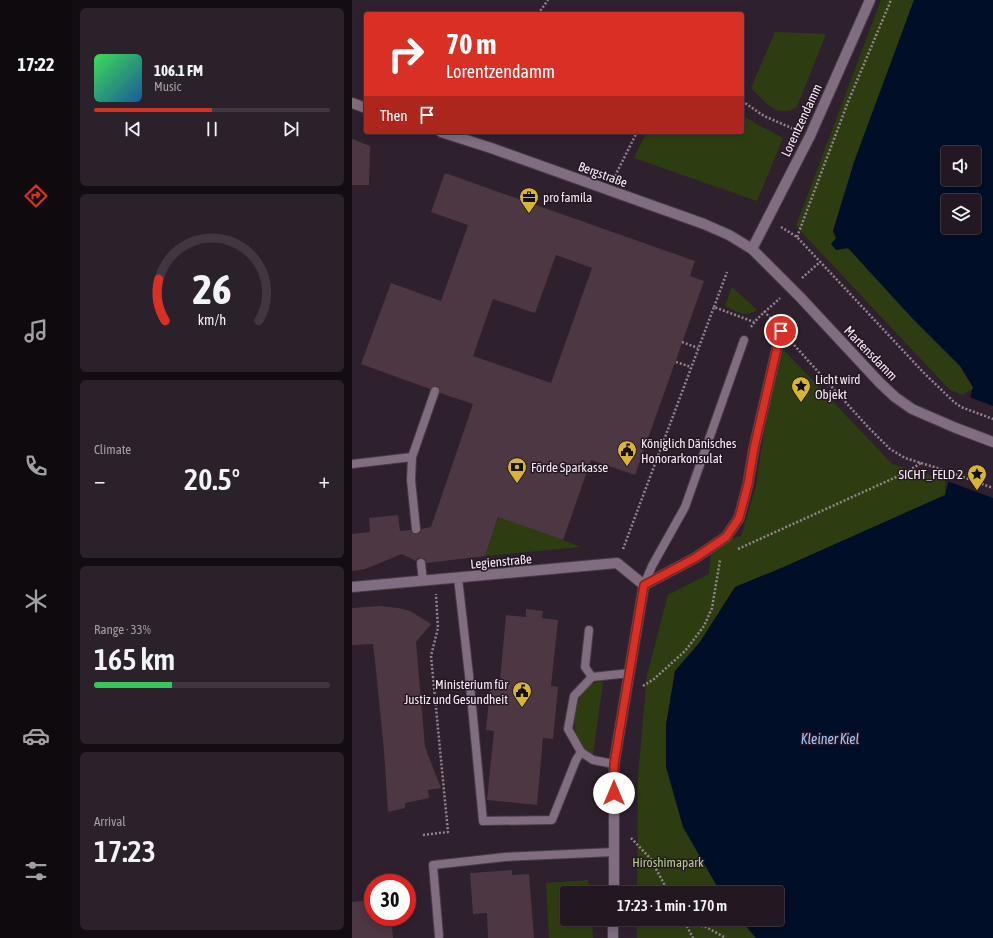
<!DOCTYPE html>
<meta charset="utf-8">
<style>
:root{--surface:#231822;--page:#2b212a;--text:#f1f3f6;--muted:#a3a0a5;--line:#403740;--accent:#d93025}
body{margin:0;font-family:"Asap Condensed",sans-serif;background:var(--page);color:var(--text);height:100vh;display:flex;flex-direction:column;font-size:15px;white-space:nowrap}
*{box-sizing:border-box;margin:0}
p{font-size:13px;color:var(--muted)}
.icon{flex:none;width:22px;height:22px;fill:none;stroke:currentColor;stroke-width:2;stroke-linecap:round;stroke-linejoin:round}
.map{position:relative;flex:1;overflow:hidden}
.drawer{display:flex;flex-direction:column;gap:8px;padding:8px;background:#130d13;width:280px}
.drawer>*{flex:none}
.hud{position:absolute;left:12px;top:12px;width:380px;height:122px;border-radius:4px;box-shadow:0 2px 10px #0003,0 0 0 1px var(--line);background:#d93025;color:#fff;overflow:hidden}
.tools{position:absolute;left:589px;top:146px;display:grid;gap:8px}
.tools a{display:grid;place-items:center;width:40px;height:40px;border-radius:4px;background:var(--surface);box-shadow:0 2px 10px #0003,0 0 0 1px var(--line);font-size:20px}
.speed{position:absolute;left:12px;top:874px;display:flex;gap:8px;font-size:20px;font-weight:700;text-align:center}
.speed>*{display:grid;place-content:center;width:52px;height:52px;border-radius:50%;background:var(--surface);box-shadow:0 2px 10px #0003,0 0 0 1px var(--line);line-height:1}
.speed .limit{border:6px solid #d22;background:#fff;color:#111}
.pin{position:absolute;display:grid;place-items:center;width:34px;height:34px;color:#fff;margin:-17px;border:2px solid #fff;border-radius:50%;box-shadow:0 1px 4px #0007}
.me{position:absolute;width:44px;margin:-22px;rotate:0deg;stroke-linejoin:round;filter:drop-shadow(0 0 3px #0008)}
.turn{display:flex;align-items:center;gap:14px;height:84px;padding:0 16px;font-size:18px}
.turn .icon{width:52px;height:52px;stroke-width:2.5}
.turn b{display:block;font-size:28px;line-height:34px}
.then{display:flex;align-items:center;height:38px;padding:0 16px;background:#0003;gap:8px;font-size:15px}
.big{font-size:30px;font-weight:600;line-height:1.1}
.drawer .card{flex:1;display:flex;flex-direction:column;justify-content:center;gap:6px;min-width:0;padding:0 14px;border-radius:6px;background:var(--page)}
.drawer .dial{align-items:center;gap:0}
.dial svg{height:104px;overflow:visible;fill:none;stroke:var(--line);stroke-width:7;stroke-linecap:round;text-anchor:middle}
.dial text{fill:var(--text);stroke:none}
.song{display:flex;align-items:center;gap:12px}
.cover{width:48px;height:48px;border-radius:6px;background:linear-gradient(135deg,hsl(130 70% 55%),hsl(210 70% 35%))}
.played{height:4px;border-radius:2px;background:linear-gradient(90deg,var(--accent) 50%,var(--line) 50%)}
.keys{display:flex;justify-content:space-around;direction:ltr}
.heat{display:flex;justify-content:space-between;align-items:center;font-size:22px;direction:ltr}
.charge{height:6px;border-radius:3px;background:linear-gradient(90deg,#34c759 33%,var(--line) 0)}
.trip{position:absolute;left:208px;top:886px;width:224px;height:40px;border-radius:4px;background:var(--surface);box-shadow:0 2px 10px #0003,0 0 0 1px var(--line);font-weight:600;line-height:40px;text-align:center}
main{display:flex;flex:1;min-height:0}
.menu{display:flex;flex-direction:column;width:72px;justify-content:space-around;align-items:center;background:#0e0a0e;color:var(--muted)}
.menu .icon{width:28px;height:28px}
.menu .current{color:var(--accent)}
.menu b{font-size:18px;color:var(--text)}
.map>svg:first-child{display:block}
.green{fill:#2e3d11}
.water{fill:#000f27;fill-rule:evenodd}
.pier{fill:#2f202e}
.building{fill:#4d3742;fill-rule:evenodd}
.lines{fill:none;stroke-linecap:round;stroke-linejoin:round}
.lane-casing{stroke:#493b48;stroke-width:10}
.street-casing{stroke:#493b48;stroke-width:12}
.secondary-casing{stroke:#493b48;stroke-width:12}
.path{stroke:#928591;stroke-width:2.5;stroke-dasharray:2 2;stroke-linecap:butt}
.lane{stroke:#806d7f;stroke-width:8}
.street{stroke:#806d7f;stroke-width:10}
.secondary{stroke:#806d7f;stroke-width:10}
.route-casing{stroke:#8d1f18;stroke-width:10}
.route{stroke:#d93025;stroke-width:7}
.labels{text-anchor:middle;stroke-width:3;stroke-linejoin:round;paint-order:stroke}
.street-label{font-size:13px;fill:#f9eef7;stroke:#251624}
.poi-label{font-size:13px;fill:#f9eef7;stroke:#251624;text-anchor:start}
.park-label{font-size:13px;fill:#b5d188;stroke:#251624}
.water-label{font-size:14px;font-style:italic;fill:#a1cafa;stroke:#251624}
</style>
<main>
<nav class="menu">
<b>17:22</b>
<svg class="icon current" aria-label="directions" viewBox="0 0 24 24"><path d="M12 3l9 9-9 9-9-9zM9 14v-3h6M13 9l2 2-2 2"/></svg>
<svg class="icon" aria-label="music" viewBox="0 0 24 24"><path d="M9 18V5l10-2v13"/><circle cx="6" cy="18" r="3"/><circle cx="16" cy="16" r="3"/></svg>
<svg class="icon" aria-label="phone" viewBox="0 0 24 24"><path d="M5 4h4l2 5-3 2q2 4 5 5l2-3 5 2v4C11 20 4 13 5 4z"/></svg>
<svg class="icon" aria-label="climate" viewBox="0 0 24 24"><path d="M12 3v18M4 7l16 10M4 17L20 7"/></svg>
<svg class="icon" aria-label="car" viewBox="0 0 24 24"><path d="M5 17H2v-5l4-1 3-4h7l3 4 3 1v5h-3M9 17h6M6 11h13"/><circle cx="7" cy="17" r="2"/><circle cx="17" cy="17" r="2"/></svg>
<svg class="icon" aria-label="filters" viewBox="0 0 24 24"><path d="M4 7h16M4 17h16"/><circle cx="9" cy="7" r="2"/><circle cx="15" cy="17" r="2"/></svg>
</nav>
<section class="drawer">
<div class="card">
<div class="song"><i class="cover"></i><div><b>106.1 FM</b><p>Music</p></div></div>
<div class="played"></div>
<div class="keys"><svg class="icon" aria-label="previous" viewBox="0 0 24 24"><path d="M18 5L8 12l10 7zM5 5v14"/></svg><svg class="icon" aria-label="pause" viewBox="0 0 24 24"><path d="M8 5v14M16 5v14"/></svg><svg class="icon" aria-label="next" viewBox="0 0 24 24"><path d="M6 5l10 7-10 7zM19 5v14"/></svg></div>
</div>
<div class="card dial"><svg viewBox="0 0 100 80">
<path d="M14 69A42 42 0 1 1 86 69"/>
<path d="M14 69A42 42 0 0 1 9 37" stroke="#d93025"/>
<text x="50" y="56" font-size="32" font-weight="700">26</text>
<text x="50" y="72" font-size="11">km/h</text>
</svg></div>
<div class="card"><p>Climate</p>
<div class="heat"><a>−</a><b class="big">20.5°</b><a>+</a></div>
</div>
<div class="card"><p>Range · 33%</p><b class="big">165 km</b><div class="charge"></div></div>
<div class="card"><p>Arrival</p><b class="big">17:23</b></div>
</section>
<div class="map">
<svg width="641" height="938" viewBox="0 0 641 938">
<rect width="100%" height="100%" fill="#2f202e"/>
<g class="green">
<path d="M529,0H562L502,162L481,231L484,238V250L496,248L560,318L608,366L621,388L611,395L598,390L444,226Z"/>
<path d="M423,32L474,34L445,107C425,120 413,101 399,88Z"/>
<path d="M390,115L408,126L431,138L405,201L282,158L295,132H390Z"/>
<path d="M380,287L405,310C391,318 387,312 373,306Z"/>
<path d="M428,346L540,464L593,480V495L434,566L383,587L348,642L323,671L331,827L369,893H285L286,776L295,675L316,595L357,574L360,544L389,536L404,486L409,450Z"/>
<path d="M153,499V519L229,547L133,556Z"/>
<path d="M246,682H251L241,755C235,750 229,746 226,739C219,724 224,696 237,686C240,684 243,683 246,682Z"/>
<path d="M236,880L238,893H215V919H240L241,938H197L194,883Z"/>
<path d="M284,919H388L404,938H285Z"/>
</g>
<path class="water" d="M562,0H641V938H404L388,919H425V893H369L331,827L314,767V724L323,671L348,642L383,587L434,566L593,495L621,387L608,366L560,318L496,248L484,250L479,244L484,238L481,231L502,162ZM596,153H622V179H596ZM596,201H622V227H596Z"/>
<path class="pier" d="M617,397L641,406V498L595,481Z"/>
<g class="building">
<path d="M0,139L18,146L17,185H0Z"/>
<path d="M93,173L343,261L338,276L352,281L283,475L239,460L211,540L146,517L133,556L74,563L73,559L71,558H66L64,561L50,554L13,569L0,571V534L18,532L17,518L46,515L48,531L59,530L60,532L64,534L68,533L69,529L79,527L121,404L88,393V390L85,386H82L78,389L9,364L39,283L89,301L116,225L79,212ZM204,255L240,268L199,383L121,356L141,299L183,313Z"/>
<path d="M28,606L46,608L58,611L79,624L64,642L73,747L89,788L76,790L77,798L53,803V808L36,812L32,751L23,661L21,644L0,645V608Z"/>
<path d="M174,609L191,611L190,618L206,620L199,686L206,687L201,739L191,738L185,805L135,800L142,731L134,730L139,680L148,681L154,615L174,617Z"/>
<path d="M160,870V875L177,874L182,938H136L135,913L121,914L118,873Z"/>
<path d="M21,900V917H39L41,938H0V902Z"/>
</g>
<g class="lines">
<defs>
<g id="lane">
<path d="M0,464L60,457"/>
<path d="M64,529L59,480L60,457L83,391"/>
<path d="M69,563L71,581"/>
<path d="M106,578L117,675L131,821L200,820L224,760L229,752"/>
<path d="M292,585L300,566L333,507L392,340"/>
<path d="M237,630L233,667L240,677"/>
<path d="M262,764L241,760L229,752L216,729L222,696L240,677L278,673"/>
<path d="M87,936L81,865L153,857L262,852"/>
</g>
<g id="street">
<path d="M400,249L458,136L518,0"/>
<path d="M292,585L343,558L374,537L387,518L396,484L402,448L429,331"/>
<path d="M0,587L265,563L292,585"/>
<path d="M262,893V764L292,585"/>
<path d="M261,938V919"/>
</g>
<g id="secondary">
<path d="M0,103L14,108"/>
<path d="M89,132L139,148L352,224L377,235L400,249L448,297L528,383L543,397L560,409L604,428L641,442"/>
</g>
</defs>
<use href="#lane" class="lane-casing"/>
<use href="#street" class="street-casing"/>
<use href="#secondary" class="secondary-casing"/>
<g class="path">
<path d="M186,14L196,0"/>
<path d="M390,101L412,116L444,130"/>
<path d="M263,176L285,132"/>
<path d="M429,227L445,237L571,372L602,402L609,407L641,419"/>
<path d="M445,237L496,102L539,0"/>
<path d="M450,278L468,262"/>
<path d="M362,307L375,272"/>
<path d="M412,311L420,320"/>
<path d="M399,327C406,316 418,308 428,298"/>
<path d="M330,342L346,348"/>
<path d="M442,345L516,427L538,449L553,458L595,471L641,488"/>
<path d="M324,362L339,367"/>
<path d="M271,549L362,307L402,322"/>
<path d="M386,549L553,473L569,463"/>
<path d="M291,686L302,679L333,651L352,626L360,608L368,560"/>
<path d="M71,835L96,832L79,656L86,628L84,594"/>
<path d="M279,838L298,858L317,893"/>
<path d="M331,919L341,938"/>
<path d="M333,923L354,927L374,938"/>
</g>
<use href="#lane" class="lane"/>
<use href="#street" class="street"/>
<use href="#secondary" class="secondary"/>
</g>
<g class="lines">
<defs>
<path id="route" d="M262,793V764L292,585L343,558L374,537L387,518L396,484L402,448L429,331"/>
</defs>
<use href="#route" class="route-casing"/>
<use href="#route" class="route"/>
</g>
<defs>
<symbol id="office-pin" viewBox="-11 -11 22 30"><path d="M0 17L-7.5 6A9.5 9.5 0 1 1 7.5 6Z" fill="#d8b434" stroke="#251624"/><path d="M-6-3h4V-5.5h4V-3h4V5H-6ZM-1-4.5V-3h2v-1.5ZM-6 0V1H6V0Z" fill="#111"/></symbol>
<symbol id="sight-pin" viewBox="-11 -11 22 30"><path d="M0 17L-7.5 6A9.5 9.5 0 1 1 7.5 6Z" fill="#d8b434" stroke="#251624"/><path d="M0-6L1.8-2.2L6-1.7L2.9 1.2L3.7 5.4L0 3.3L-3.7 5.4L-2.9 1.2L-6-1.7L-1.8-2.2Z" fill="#111"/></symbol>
<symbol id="civic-pin" viewBox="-11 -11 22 30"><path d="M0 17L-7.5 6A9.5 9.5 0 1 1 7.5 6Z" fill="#d8b434" stroke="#251624"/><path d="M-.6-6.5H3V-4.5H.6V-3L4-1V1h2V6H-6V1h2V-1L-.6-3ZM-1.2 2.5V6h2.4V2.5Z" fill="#111"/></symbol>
<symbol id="bank-pin" viewBox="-11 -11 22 30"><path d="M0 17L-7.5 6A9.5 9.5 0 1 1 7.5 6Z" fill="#d8b434" stroke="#251624"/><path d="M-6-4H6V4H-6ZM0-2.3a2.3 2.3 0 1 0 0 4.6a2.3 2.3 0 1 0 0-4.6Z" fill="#111"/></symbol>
</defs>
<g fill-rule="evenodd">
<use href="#office-pin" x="166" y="186" width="22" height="30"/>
<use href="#sight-pin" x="438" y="375" width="22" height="30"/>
<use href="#civic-pin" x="264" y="439" width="22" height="30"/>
<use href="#bank-pin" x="154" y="456" width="22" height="30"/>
<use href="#sight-pin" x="614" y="463" width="22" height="30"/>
<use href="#civic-pin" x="159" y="680" width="22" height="30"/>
</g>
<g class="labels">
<g class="street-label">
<text transform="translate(449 120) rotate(-65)" y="5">Lorentzendamm</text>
<text transform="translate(251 174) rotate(20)" y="5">Bergstraße</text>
<text transform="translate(519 353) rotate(46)" y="5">Martensdamm</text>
<text transform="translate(149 561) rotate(-5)" y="5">Legienstraße</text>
</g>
<g class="poi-label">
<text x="191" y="202">pro famila</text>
<text x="463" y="384">Licht wird<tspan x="463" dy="15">Objekt</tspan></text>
<text x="289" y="448">Königlich Dänisches<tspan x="289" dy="15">Honorarkonsulat</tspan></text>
<text x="179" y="472">Förde Sparkasse</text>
<text x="611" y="479" text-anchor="end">SICHT_FELD 2</text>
<text x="156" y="689" text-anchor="end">Ministerium für<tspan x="156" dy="15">Justiz und Gesundheit</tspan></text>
</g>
<g class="park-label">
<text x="316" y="867">Hiroshimapark</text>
</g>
<g class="water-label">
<text x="478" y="744">Kleiner Kiel</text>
</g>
</g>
</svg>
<div class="tools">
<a><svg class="icon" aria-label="sound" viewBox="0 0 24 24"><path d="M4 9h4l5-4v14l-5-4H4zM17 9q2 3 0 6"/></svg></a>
<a><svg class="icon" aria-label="layers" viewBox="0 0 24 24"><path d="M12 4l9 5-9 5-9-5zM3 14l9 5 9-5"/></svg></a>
</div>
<div class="speed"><div class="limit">30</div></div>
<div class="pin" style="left:429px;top:331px;background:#d93025"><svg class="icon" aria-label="arrive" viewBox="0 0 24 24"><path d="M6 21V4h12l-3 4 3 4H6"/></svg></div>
<svg class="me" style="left:262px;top:793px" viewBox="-20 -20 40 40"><circle r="19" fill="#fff"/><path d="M0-13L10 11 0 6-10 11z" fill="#d93025"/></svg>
<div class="trip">17:23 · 1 min · 170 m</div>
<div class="hud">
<div class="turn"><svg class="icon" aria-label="right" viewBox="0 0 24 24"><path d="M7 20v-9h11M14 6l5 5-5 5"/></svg><div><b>70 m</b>Lorentzendamm</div></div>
<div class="then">Then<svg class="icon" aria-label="arrive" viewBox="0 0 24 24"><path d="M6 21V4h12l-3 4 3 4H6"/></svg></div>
</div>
</div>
</main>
